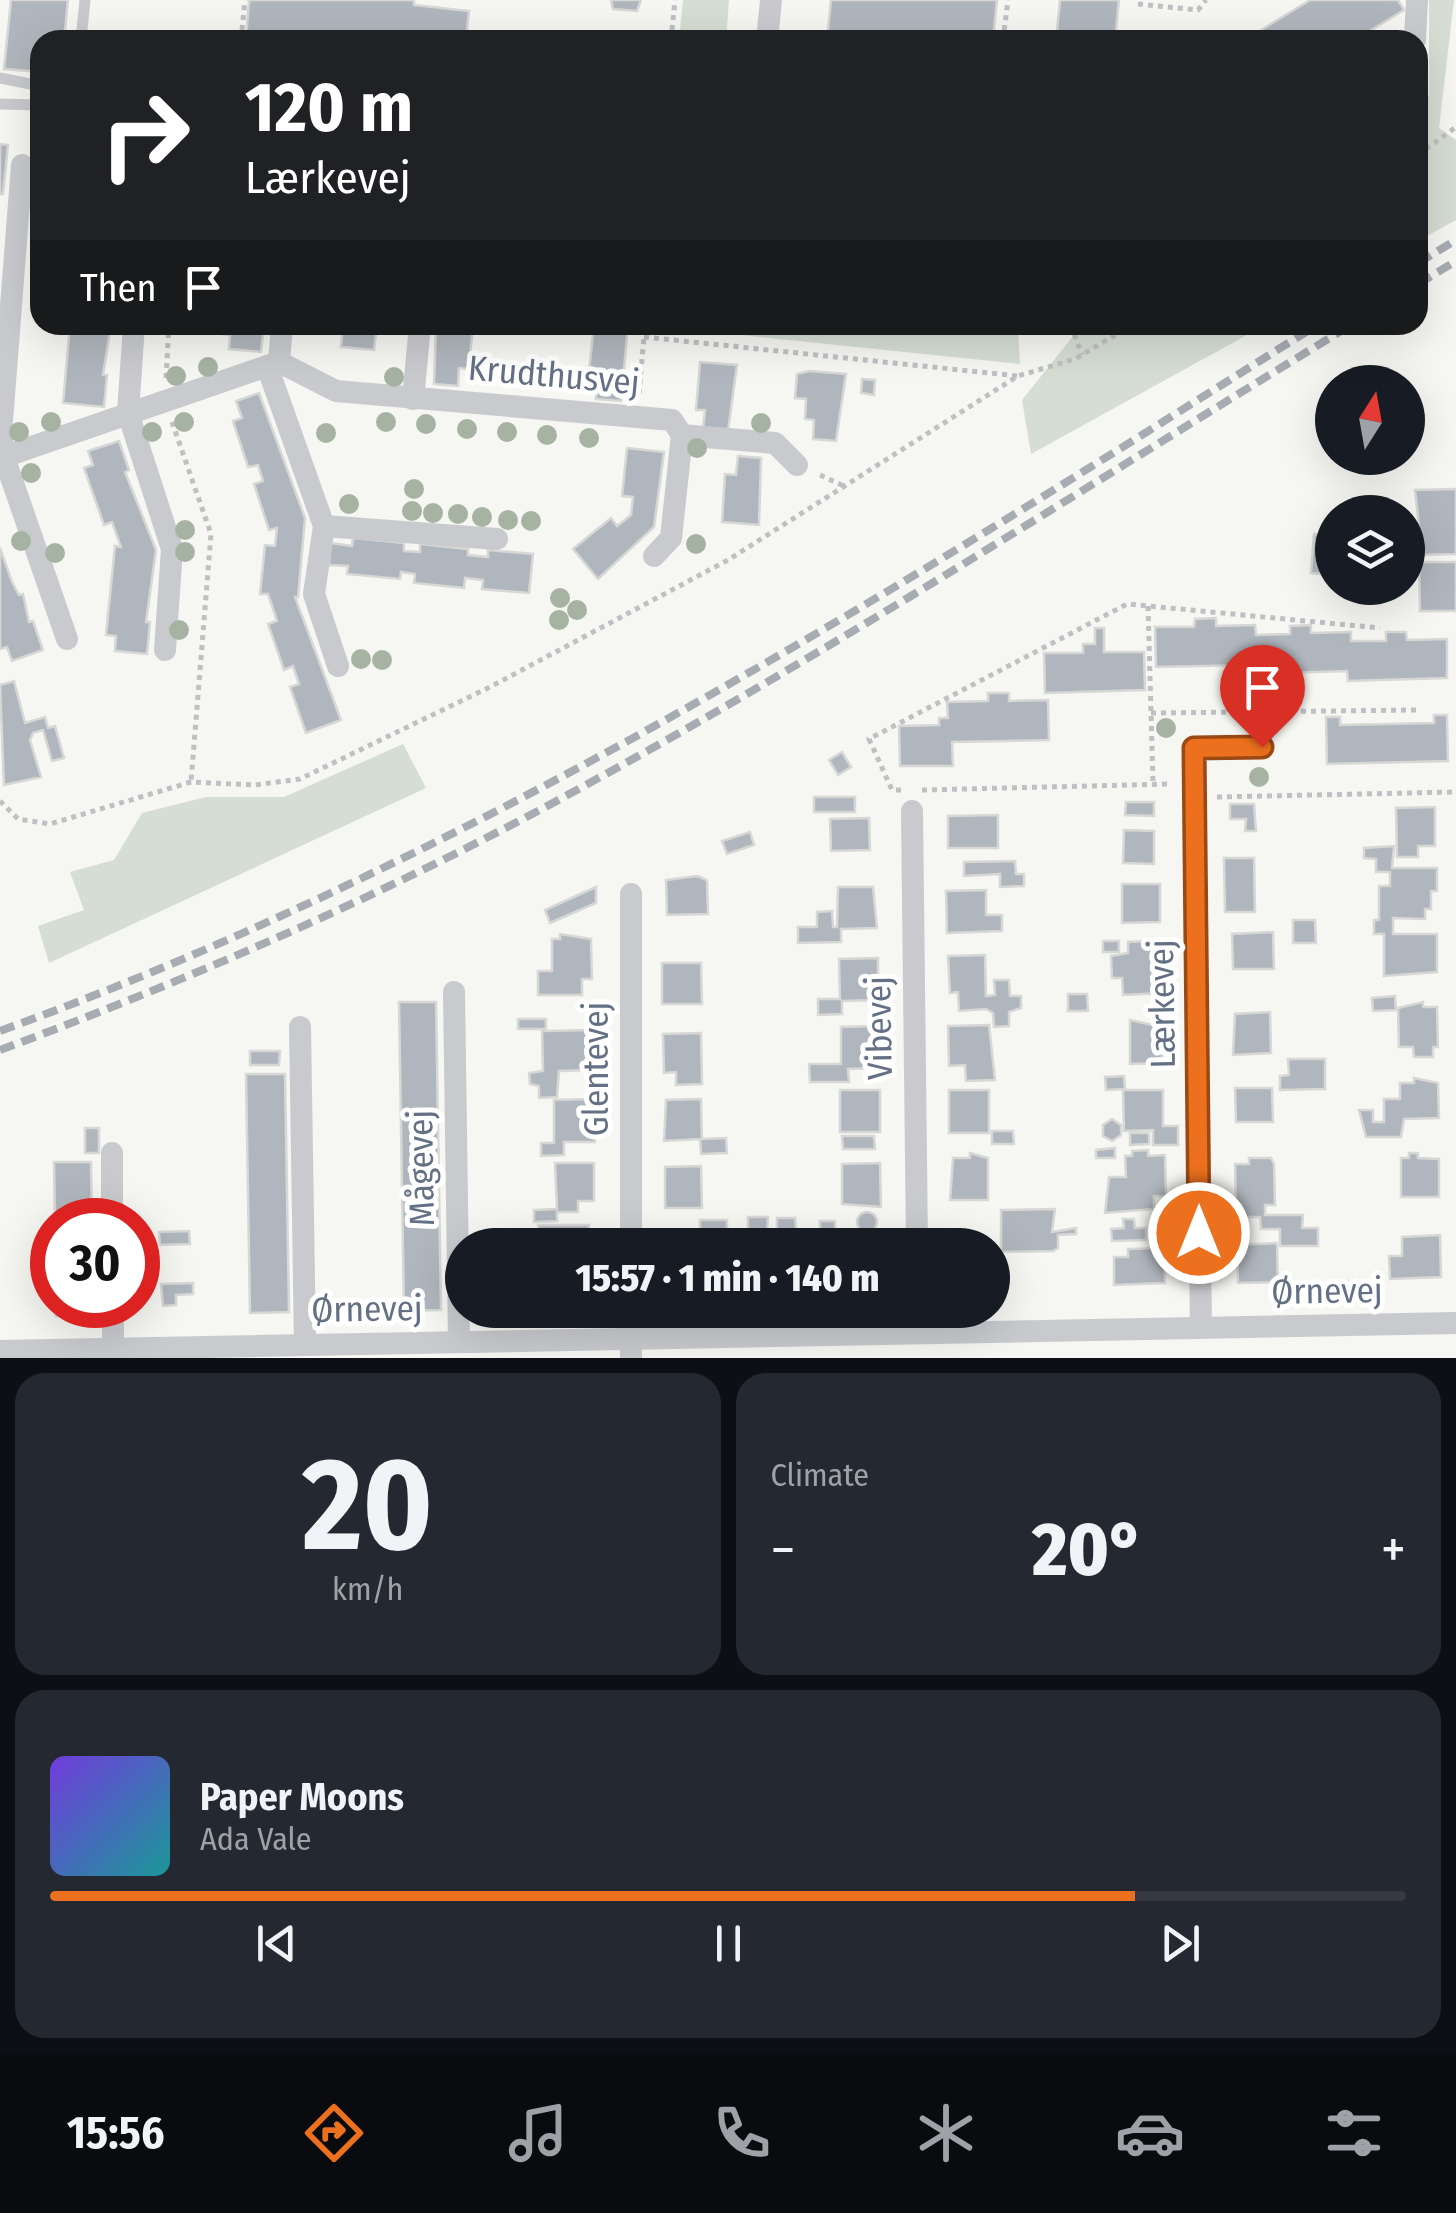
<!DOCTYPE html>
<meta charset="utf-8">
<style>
:root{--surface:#171b24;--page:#242831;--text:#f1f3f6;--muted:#9ea1a6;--line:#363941;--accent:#ec701d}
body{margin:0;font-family:"Fira Sans Condensed",sans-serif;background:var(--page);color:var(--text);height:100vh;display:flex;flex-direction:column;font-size:38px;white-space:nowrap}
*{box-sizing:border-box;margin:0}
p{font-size:32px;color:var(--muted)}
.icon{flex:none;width:55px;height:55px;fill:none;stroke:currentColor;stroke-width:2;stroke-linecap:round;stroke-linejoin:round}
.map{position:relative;height:1358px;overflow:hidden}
.details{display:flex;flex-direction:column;gap:15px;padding:15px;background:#0d0f14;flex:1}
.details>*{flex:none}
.guide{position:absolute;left:30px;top:30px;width:1398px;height:305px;border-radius:30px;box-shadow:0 10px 40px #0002;background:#202124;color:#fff;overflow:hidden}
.needle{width:65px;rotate:11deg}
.controls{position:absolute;left:1315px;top:365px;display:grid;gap:20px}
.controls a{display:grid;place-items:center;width:110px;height:110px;border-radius:50%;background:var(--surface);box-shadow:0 10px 40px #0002;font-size:50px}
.speed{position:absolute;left:30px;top:1198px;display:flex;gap:20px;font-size:50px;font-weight:700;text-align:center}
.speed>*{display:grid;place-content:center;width:130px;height:130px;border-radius:50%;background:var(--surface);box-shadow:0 10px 40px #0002;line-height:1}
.speed .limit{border:15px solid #d22;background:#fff;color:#111}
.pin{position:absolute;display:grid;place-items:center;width:85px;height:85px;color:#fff;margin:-102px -42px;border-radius:50% 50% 50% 0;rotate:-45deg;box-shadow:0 0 10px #0007}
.pin .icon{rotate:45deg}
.me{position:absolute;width:110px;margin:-55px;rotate:0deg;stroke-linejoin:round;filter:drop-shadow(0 0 8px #0008)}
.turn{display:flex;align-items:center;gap:35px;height:210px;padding:0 50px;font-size:45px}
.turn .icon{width:130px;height:130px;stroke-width:2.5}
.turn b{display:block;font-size:70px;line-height:85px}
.then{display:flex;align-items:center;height:95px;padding:0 50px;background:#0003;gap:20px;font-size:38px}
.big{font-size:75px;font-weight:800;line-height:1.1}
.details .card{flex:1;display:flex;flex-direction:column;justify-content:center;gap:15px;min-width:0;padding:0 35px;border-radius:30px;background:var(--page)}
.details .dial{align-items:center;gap:0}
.dial b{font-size:130px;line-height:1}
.song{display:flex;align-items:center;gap:30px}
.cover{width:120px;height:120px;border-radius:15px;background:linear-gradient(135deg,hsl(260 70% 55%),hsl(180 70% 35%))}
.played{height:10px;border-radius:5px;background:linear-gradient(90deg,var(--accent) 80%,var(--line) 80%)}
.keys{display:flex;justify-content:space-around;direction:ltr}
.heat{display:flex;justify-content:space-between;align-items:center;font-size:55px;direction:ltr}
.details .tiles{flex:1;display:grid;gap:15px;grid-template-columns:1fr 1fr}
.card:last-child{grid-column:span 2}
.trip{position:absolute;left:445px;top:1228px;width:565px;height:100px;border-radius:50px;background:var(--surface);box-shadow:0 10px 40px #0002;font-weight:800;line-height:100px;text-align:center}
.tabs{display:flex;height:160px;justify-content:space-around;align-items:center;background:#090b0e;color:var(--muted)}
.tabs .icon{width:70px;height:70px}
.tabs .active{color:var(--accent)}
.tabs b{font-size:45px;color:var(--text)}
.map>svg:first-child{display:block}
.green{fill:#d6ded3}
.building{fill:#b0b6bd;stroke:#d7d8d5;stroke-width:2.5}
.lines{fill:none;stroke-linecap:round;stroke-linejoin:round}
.path{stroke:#bfc0c3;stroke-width:5;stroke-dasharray:5 5;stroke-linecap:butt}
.service{stroke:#c8cace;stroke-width:11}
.minor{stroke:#c8cace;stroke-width:22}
.rail{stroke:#a7abb2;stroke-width:8;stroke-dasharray:15 8;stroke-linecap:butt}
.tree{fill:#a6b3a3}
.route-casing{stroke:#994913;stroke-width:25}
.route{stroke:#ec701d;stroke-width:18}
.labels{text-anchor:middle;stroke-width:10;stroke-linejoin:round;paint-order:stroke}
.street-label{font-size:35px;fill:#647185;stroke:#fff}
</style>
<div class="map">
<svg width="1456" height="1358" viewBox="0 0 1456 1358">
<rect width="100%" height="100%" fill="#f6f6f2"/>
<g class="green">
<path d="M683,0H729L726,40H679Z"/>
<path d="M1429,0H1454L1439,128L1456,140V220L1418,241V107L1429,95Z"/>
<path d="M997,325L1018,327L1020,364L654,326Z"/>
<path d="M1082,325H1265L1031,454L1022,400Z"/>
<path d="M403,744L426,788L49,963L38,926L84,910L70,872L114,860L142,813L206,797H284Z"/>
</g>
<g class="building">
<path d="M11,0H68L64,40H40V72L4,69Z"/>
<path d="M249,0H414V5L469,11L466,40H246Z"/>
<path d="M611,0H641L637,11L613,9Z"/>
<path d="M831,0H997L993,40H827Z"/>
<path d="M1060,0H1119L1115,40H1056Z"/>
<path d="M1310,0H1398L1404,10L1355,40H1245Z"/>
<path d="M0,144L8,145L3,194H0Z"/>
<path d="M70,325H111L103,375H107L104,407L63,403Z"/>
<path d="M222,325H264L261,352L229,349L230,335L221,334Z"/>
<path d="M343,325H377L374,350L341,347Z"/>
<path d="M436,325H473L469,369L459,368L458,386L434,384Z"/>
<path d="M594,325H628L621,401L596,399L598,381L588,380Z"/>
<path d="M700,362L737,365L728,431L703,429L705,410H696Z"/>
<path d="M809,371L846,374L836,441L813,439L814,420L805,419L806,399L795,398L797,374Z"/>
<path d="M862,379L875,380L874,395L861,393Z"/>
<path d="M259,393L305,518L298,597H295L341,720L306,733L290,687L299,684L293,666L284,670L268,624L277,621L268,594H260L265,545L275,546L277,528L269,530L254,484L263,481L258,465L248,467L233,421L242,418L236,401Z"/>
<path d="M119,441L129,470L125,472L156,550L146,622H150L147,654L115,651L116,636L106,635L115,546L121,547L112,522L104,525L84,468L93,465L88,451Z"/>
<path d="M627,448L664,452L654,527L598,579L573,549L611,518L617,526L631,515L633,497L622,496Z"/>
<path d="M738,456L761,458L759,525L722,522L725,474L736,475Z"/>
<path d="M1456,489V554L1420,555L1419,542H1410L1419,525L1415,490Z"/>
<path d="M1314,534L1332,535V575L1311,573Z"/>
<path d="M353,538L404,543V551L420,552V544L468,549V555L488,557V550L533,554L529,593L482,589L483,580L465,578L464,588L414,583L415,574L401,572L400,579L347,574L348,566L329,565L331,543L352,546Z"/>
<path d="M0,548L12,582L19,595L23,594L29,622L33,621L43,650L12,661L7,647L0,649Z"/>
<path d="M1419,562H1456V611H1420Z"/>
<path d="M1216,618V626L1255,625L1256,635L1290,634V626L1311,625V633L1351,632V641H1386V632H1406L1407,640L1447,639V678L1348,681L1347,671L1252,674V665L1156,667L1155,627H1194L1195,619Z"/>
<path d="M1095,628H1104V652H1144L1145,690L1045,693L1044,653H1083V644H1095Z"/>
<path d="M14,681L25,723L45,717L48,728L55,726L64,758L52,761L43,730L33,733L30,740L41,777L4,785L0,685Z"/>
<path d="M988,693H1009V701L1048,700L1049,740L952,742L953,766H900L899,726L939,725V718H948L947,702L988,701Z"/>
<path d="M1434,715H1447L1448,761L1327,764L1326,717H1340V725L1434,723Z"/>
<path d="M842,752L851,767L838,775L829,760Z"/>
<rect x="814" y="797" width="41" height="15"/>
<path d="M1126,802H1154V816L1125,815Z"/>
<path d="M1230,804H1254L1256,831H1245L1246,819H1230Z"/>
<path d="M1435,807V846H1418V857H1397L1396,808Z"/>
<path d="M998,815V848H948V816Z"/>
<path d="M869,818L870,850L831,851L830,819Z"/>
<path d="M1124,830L1154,831V864L1123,863Z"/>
<path d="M750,832L754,845L727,854L722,841Z"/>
<path d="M1394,846L1392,868H1437V891H1431V909H1425V919L1393,918V934H1437V972L1384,976V934H1374V920H1379V886H1390V872H1376V859L1364,858V848Z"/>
<path d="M1224,858H1254L1255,912H1225Z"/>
<path d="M1015,861L1016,874H1024V886L1000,887V874L964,876V862Z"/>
<path d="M697,876L707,880L708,914L667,915L666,880Z"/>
<path d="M1122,884H1160V922L1122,923Z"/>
<path d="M596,887V903L550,923L545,910Z"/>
<path d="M838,887H873L877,928L841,929V942L798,943V927H817V912L832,911L833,927H837Z"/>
<path d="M986,890V915H1002V931L947,933L946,891Z"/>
<path d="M1293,920H1315L1316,943H1293Z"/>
<path d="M1273,932L1274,969H1233L1232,934Z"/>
<path d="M560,934L591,939L592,979H582V995H538V971H552V939H560Z"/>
<path d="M1169,940V954H1161L1163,993L1123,995L1122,978H1112L1111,956L1128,953V942Z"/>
<rect x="1103" y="941" width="16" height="11"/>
<path d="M985,955L986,996L995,995L994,980H1009L1010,996H1021V1008L1009,1012V1026L994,1027L993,1013L986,1009L959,1011L958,992L950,993L948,956Z"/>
<path d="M878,958V1000L842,1001V1014L818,1015V999H840L839,959Z"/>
<path d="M662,963H701L702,1004H662Z"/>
<path d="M1068,994H1087L1088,1011H1068Z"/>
<path d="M1395,996L1396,1010L1373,1011L1372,998Z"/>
<path d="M399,1002H436L441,1310L404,1311Z"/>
<path d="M1423,1002V1007H1437L1438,1047H1433V1057H1414L1413,1047H1399L1398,1008Z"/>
<path d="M1270,1012L1271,1053L1233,1055L1235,1014Z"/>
<rect x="518" y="1019" width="28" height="10"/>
<path d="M1130,1020L1162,1027V1063L1130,1064Z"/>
<path d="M989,1025L995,1080L966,1081L965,1065L949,1066L948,1026Z"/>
<path d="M879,1026V1068L848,1069L849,1082H810L809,1064H841V1027Z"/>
<path d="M592,1030L593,1070L559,1071L557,1097L539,1098V1086L530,1084L529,1073L543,1071L542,1031Z"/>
<path d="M701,1033L702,1084L676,1085V1072L664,1073L663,1034Z"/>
<path d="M250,1051H280L279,1065H250Z"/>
<path d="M1288,1059H1325V1089L1280,1090V1076L1289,1075Z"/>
<path d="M246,1074H285L289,1312L250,1313Z"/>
<path d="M1124,1076L1125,1089L1106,1090L1105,1077Z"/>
<path d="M1414,1078L1438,1083L1439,1118L1404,1119L1401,1137H1366L1359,1110H1373V1122H1384V1099H1400V1083H1414Z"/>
<path d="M1235,1088H1272L1273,1122H1236Z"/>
<rect x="840" y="1090" width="40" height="42"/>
<rect x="949" y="1090" width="40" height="43"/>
<path d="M1123,1090H1163V1126H1178V1145H1153V1130L1124,1131Z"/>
<path d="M594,1099L595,1142H564V1155L541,1156V1143H554V1100Z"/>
<path d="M701,1099L702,1139L726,1138L727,1153L701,1154L700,1139L664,1141L666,1100Z"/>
<path d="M1112,1119L1121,1125V1135L1112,1141L1103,1136V1125Z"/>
<rect x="85" y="1128" width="14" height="25"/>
<path d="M992,1131H1013L1014,1144H992Z"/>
<path d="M1130,1133H1149V1144L1130,1145Z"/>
<path d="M842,1136H874L875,1149H843Z"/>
<path d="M1115,1148V1158H1096V1150Z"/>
<path d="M1148,1150V1156L1165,1155L1166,1196H1154V1209L1105,1213L1109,1177H1126L1125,1156H1132V1151Z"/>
<path d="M970,1153L988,1158V1200H950L953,1158H970Z"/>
<path d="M1409,1153H1418V1158L1439,1159V1197H1401V1158H1409Z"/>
<path d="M1249,1158H1271L1274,1164L1275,1205H1265V1215H1303L1302,1228H1318V1246H1280V1229H1261L1260,1217H1241V1205H1236L1235,1164H1249Z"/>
<path d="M54,1162H91L92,1220H55Z"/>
<path d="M555,1163H594V1201H578V1212H557V1221L534,1222V1210L557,1209Z"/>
<path d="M880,1163L881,1207L842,1204V1164Z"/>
<path d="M701,1166L702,1208H665V1167Z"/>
<path d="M1055,1209L1052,1232L1076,1228V1234L1058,1235V1248L1053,1251L1001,1252V1210Z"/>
<circle cx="867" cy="1222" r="10"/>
<path d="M748,1217H768L767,1231H748Z"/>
<path d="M777,1218H795L796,1230H777Z"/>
<path d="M1123,1219H1134L1135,1228H1146V1240L1112,1241L1111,1229L1124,1228Z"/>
<rect x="700" y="1220" width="27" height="15"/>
<rect x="820" y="1221" width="15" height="13"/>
<path d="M538,1225H589V1245H539Z"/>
<path d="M189,1231L190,1244L160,1245L159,1232Z"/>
<path d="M878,1234V1245H859L858,1235Z"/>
<path d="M1440,1235L1441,1277L1390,1279L1389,1256H1402V1237Z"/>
<rect x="712" y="1237" width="25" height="8"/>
<path d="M1277,1243L1278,1282L1238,1283L1237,1245Z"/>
<path d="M1165,1248V1283L1114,1285V1257H1128V1249Z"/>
<rect x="1345" y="1281" width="14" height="22"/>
<path d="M193,1283V1294L176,1295V1305L163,1306L161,1284Z"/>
<path d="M56,1305H93V1315L56,1316Z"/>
</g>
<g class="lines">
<g class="path">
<path d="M1138,4L1198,10L1206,0"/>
<path d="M241,40L245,0"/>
<path d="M496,40H497"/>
<path d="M671,40L675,0"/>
<path d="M1003,40L1008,0"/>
<path d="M1418,155L1456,127"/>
<path d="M1071,325L1082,355"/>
<path d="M644,337L1018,376"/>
<path d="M166,378L169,325"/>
<path d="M639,394L645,325"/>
<path d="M172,422L211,534L191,782"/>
<path d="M820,475L844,486"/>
<path d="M1148,606L1153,783"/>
<path d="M1151,713L1416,710"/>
<path d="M901,790H892L869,739L1127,604L1380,628"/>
<path d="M922,790L1171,784"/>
<path d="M1217,797L1456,792"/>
<path d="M0,801L18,819L50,824L191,782L255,785L300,779L490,687L728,560L1018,376L1075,359L1132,325"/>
</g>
<g class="service">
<path d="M81,40L85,0"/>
<path d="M0,78L40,86"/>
<path d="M0,104L40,105"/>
</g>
<g class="minor">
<path d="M767,40L771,0"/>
<path d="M1415,40L1417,0"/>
<path d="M22,165L1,434L4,457L67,639"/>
<path d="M134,325L128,413L172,549L165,650"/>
<path d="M279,362L282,325"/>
<path d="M267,366L324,526L314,594L338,666"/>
<path d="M413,399L420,325"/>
<path d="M0,458L279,362L336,391L672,420L682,435L775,443L797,465"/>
<path d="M324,526L497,539"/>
<path d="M654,556L671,538L682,435"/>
<path d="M912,811L917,1245"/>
<path d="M454,992L459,1342"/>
<path d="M300,1027L305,1345"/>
<path d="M112,1153V1220"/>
<path d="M631,1245V894"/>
<path d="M113,1305V1349"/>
<path d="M630,1310L631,1358"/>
<path d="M1201,1328L1194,748L1262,747"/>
<path d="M0,1351L1456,1323"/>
</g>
<g class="rail">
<path d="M1418,263L1456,240"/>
<path d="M1418,284L1456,261"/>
<path d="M0,1031C470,861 896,590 1317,325"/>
<path d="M0,1050C183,982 363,904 536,812C815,663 1081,489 1351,325"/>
</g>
</g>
<g class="tree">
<circle cx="208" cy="367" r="10"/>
<circle cx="176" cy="376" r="10"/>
<circle cx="394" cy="377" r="10"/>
<circle cx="51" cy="422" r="10"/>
<circle cx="184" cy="422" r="10"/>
<circle cx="386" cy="422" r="10"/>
<circle cx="761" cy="423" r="10"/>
<circle cx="426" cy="424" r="10"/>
<circle cx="467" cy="429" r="10"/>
<circle cx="19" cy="432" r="10"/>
<circle cx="152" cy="432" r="10"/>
<circle cx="507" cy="432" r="10"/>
<circle cx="326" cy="433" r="10"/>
<circle cx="547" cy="435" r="10"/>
<circle cx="589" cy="438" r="10"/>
<circle cx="697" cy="448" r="10"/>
<circle cx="31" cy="473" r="10"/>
<circle cx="414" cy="489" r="10"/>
<circle cx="349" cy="504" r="10"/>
<circle cx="412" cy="511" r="10"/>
<circle cx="433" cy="513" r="10"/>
<circle cx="458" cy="514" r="10"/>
<circle cx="482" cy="517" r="10"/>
<circle cx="508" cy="520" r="10"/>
<circle cx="531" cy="521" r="10"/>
<circle cx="185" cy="530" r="10"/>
<circle cx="21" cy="541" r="10"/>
<circle cx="696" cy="544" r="10"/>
<circle cx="185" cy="552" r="10"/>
<circle cx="55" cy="553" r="10"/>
<circle cx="560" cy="598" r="10"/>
<circle cx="577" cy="610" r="10"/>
<circle cx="559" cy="620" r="10"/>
<circle cx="179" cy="630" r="10"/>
<circle cx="361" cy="659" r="10"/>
<circle cx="382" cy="660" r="10"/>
<circle cx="1258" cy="726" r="10"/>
<circle cx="1166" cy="728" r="10"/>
<circle cx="1259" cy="777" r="10"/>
</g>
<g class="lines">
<defs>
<path id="route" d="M1199,1233L1194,748L1262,747"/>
</defs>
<use href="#route" class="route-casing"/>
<use href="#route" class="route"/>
</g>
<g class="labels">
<g class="street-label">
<text transform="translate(554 375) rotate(5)" y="12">Krudthusvej</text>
<text transform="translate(1162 1004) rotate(-91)" y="12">Lærkevej</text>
<text transform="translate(879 1028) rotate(-91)" y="12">Vibevej</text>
<text transform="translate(596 1069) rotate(-90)" y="12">Glentevej</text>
<text transform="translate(421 1168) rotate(-91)" y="12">Mågevej</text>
<text transform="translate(1327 1291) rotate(-1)" y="12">Ørnevej</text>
<text transform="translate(367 1309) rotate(-1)" y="12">Ørnevej</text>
</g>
</g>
</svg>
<div class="controls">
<a><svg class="needle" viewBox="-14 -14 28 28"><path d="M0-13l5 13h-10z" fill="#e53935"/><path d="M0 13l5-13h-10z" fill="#9ea1a6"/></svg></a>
<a><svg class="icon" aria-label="layers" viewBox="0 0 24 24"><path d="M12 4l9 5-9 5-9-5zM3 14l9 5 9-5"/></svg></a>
</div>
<div class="speed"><div class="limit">30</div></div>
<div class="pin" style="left:1262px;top:747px;background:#d93025"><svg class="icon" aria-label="arrive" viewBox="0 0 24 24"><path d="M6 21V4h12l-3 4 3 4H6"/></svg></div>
<svg class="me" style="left:1199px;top:1233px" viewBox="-20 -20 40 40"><circle r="17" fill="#ec701d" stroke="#fff" stroke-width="3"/><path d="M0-11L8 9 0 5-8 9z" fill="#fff"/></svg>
<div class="trip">15:57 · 1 min · 140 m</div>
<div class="guide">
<div class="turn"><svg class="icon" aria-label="right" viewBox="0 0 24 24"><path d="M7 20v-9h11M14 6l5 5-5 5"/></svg><div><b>120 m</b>Lærkevej</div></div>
<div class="then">Then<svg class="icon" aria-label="arrive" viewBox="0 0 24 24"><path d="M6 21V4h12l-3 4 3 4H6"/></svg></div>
</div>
</div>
<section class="details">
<div class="tiles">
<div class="card dial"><b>20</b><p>km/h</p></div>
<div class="card"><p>Climate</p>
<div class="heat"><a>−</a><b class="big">20°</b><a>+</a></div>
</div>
<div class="card">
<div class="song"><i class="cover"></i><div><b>Paper Moons</b><p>Ada Vale</p></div></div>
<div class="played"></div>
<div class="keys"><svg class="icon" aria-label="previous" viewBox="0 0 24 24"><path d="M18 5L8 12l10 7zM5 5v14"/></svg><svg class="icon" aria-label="pause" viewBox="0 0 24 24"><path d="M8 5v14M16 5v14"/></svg><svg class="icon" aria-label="next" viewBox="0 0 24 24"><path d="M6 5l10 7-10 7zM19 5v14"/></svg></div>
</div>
</div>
</section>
<nav class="tabs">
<b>15:56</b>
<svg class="icon active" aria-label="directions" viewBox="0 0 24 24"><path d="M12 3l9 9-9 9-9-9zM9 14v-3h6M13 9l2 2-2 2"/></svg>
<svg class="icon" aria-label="music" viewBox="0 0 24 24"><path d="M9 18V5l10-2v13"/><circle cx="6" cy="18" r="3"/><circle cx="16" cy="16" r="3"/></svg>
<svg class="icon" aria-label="phone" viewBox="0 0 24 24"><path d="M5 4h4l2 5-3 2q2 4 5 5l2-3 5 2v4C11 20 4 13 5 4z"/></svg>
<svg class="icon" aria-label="climate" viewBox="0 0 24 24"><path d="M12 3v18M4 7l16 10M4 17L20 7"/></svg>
<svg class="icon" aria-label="car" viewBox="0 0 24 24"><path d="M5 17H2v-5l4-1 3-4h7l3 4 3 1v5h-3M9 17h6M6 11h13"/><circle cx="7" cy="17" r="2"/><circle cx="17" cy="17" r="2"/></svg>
<svg class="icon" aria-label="filters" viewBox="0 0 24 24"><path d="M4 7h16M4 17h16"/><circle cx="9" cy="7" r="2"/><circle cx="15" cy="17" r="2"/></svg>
</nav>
